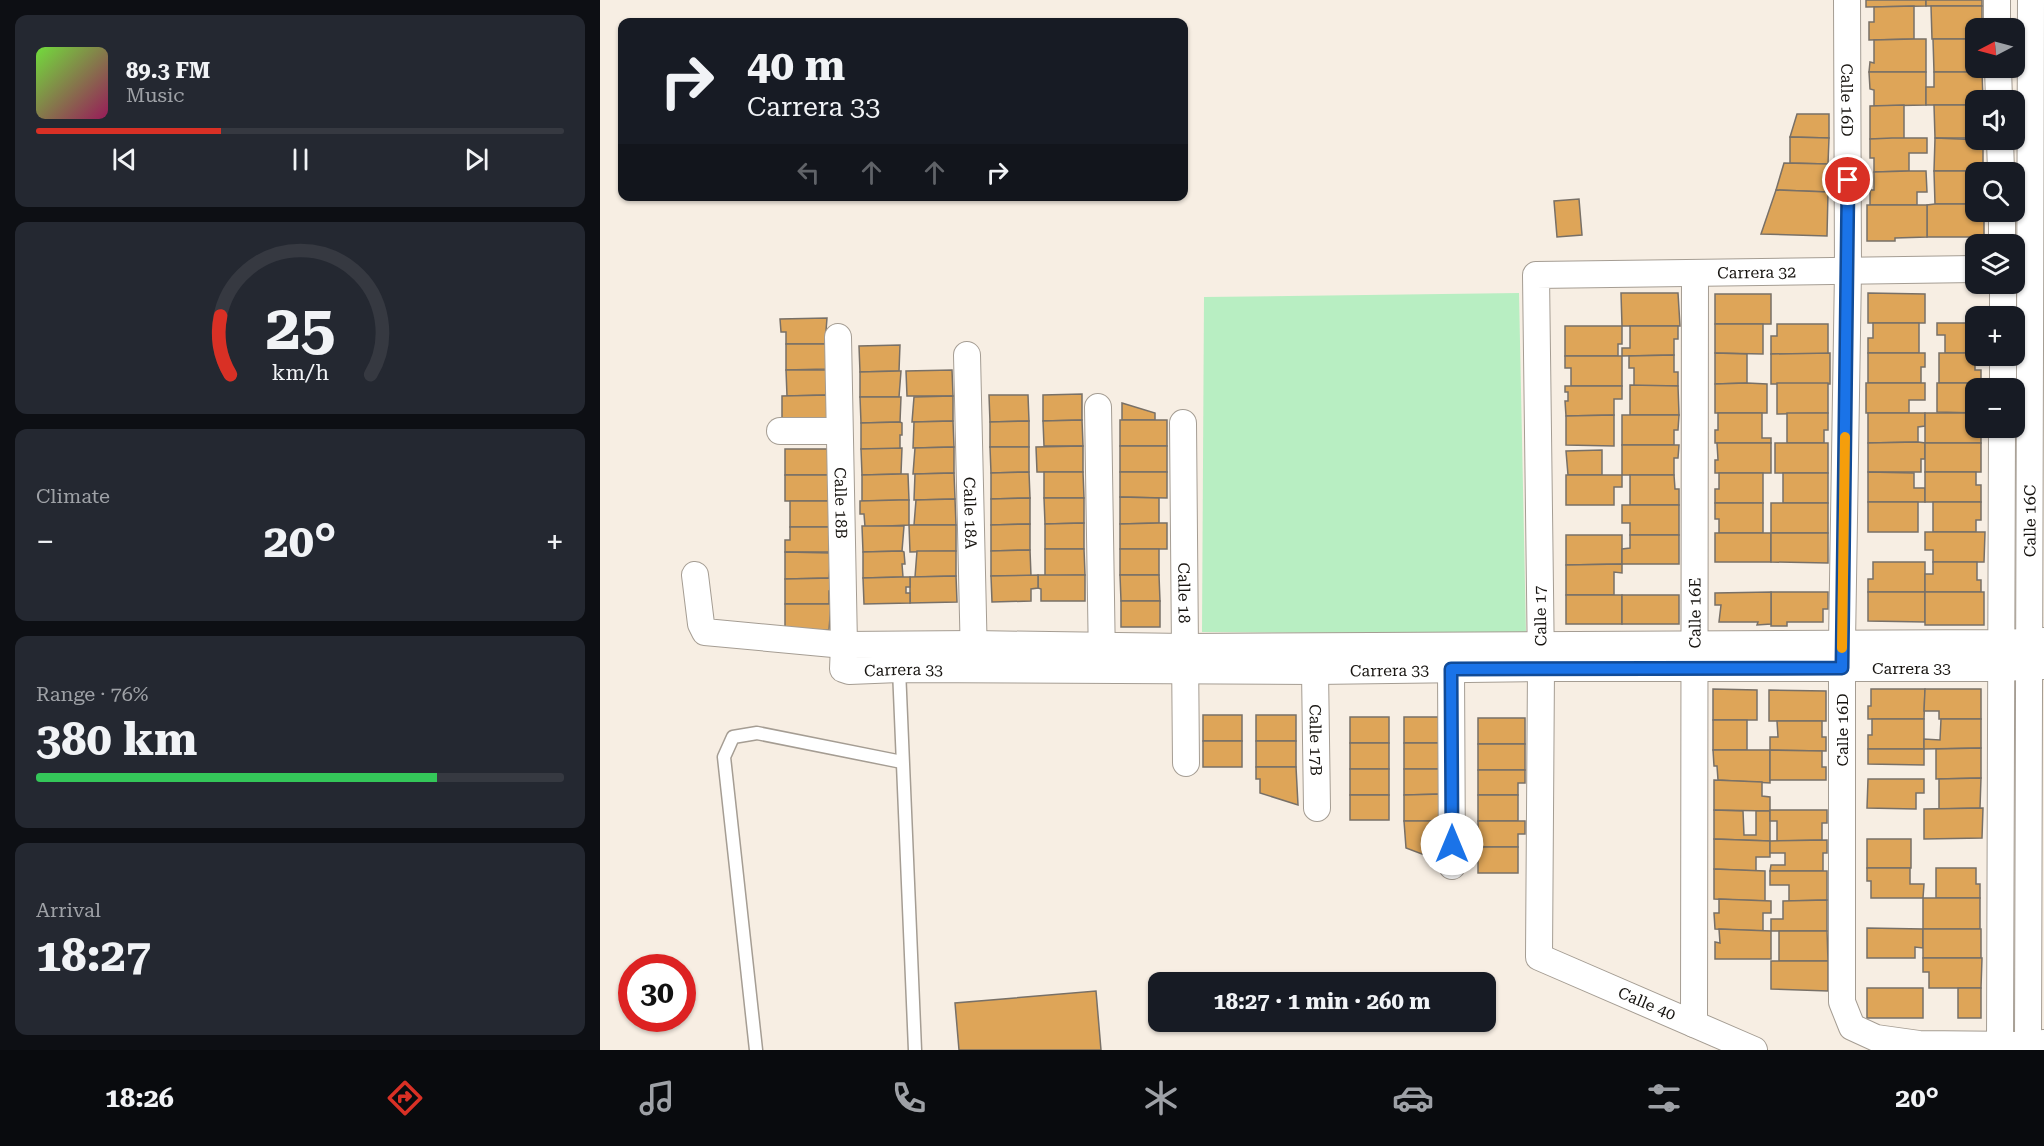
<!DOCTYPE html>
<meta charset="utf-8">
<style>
:root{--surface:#171b24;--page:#242831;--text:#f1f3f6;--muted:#9ea1a6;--line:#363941;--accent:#d93025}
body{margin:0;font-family:"Roboto Serif",serif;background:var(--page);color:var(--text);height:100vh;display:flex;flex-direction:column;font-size:22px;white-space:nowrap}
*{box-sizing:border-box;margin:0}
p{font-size:20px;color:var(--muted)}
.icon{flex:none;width:33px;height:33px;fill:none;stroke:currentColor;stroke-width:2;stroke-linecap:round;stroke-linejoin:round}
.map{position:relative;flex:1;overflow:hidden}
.details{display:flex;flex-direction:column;gap:15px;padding:15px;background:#0d0f14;width:600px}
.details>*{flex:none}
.top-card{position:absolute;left:18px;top:18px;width:570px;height:183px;border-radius:12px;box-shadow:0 2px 4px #0004;background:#171b24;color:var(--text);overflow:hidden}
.needle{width:39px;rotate:264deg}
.buttons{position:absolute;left:1365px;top:18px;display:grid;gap:12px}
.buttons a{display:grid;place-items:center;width:60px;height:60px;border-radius:12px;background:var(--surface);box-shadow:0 2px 4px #0004;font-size:30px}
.speed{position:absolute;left:18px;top:954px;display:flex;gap:12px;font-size:30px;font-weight:700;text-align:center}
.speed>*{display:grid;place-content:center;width:78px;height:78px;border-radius:50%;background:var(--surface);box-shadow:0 2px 4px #0004;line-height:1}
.speed .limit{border:9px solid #d22;background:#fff;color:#111}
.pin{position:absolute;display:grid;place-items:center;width:51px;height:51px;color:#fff;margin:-26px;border:3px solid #fff;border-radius:50%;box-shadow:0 2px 6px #0007}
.me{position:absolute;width:66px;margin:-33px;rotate:0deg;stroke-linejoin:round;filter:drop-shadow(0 0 4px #0008)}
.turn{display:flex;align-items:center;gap:21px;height:126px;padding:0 30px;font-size:27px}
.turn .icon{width:78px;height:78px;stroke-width:2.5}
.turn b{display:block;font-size:42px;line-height:51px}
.lanes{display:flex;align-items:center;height:57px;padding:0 30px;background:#0003;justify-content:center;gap:30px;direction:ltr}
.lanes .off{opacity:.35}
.big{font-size:45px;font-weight:700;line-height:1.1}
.details .widget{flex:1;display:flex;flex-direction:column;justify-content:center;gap:9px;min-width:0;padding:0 21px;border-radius:12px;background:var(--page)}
.details .dial{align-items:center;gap:0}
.dial svg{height:156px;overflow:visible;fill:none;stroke:var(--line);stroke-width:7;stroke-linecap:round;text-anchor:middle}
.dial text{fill:var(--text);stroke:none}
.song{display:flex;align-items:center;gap:18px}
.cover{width:72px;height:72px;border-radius:9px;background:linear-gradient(135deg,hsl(100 70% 55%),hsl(330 70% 35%))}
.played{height:6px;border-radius:3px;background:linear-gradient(90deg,var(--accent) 35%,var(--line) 35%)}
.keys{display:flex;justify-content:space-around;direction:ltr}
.heat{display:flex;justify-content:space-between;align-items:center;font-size:33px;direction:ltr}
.charge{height:9px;border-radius:4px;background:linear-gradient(90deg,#34c759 76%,var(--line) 0)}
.trip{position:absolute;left:548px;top:972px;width:348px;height:60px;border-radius:12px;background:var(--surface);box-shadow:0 2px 4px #0004;font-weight:700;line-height:60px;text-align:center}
.tabs{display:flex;height:96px;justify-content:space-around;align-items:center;background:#090b0e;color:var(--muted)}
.tabs .icon{width:42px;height:42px}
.tabs .active{color:var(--accent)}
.tabs b{font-size:27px;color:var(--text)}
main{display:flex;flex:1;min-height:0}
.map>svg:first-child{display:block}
.green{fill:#b8eec2}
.building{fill:#dea558;stroke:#787067;stroke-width:1.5}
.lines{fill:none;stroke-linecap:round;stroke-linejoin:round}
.lane-casing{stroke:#a59d93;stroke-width:15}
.street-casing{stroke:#a59d93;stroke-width:28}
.lane{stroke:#fff;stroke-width:12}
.street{stroke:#fff;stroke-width:26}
.route-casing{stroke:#114b97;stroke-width:15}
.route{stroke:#1a73e8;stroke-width:10}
.slow{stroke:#f59e0b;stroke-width:10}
.labels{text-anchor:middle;stroke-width:6;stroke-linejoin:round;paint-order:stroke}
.street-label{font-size:16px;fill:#171410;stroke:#fff}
</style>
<main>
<section class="details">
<div class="widget">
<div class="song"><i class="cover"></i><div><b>89.3 FM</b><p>Music</p></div></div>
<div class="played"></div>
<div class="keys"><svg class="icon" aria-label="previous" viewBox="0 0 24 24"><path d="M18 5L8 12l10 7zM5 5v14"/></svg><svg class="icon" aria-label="pause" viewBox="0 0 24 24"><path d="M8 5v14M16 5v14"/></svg><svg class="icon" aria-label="next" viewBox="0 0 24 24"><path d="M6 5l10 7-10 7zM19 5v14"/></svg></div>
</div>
<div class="widget dial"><svg viewBox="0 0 100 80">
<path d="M14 69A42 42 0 1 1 86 69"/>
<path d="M14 69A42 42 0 0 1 9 39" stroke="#d93025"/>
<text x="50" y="56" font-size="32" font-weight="700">25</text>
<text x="50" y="72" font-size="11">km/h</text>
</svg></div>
<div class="widget"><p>Climate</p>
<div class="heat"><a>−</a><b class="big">20°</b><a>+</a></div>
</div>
<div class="widget"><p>Range · 76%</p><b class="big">380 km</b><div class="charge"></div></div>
<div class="widget"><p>Arrival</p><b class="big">18:27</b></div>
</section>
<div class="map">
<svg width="1444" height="1050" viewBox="0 0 1444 1050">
<rect width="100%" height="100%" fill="#f7eee3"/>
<path class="green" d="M919,293L926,634L602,632L604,297Z"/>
<g class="building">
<path d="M1266,0H1326V6L1266,7Z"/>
<rect x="1326" y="0" width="56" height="6"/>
<path d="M1314,6V39L1269,40V22H1274V7Z"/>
<path d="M1331,6H1382V19H1376V39H1332Z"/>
<path d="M1314,39H1326V72H1269L1270,62L1274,63V40Z"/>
<path d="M1333,39H1376V68H1382V72H1334Z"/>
<path d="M1269,72H1326V105L1274,106V90L1270,89Z"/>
<path d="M1334,72H1382L1383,100H1376V105H1326V87H1334Z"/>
<path d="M1304,105V139H1270V106Z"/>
<path d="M1334,105H1376V138H1335Z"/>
<path d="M1197,114H1229V138L1190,137Z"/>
<path d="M1190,137L1229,138L1228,164L1190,163Z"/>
<path d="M1292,138H1327V153H1309V171L1274,172V158H1270V139Z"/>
<path d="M1335,138L1383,140V171H1334Z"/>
<path d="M1184,163L1228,164V192L1176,190Z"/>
<path d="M1309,171H1326L1327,192H1317V205H1270V190H1274V172Z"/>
<path d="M1334,171H1379L1376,172V204H1335Z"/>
<path d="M1176,190L1228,192L1227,236L1161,234Z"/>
<path d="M979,199L982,235L957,237L954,201Z"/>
<path d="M1335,204H1376V212H1379L1380,220H1384V237H1327V205Z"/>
<path d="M1267,205H1327V237L1295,238V241H1267Z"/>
<path d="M1021,293H1078L1080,326H1022Z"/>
<path d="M1268,293L1325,294V323H1268Z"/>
<rect x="1115" y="294" width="56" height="30"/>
<path d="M227,318L225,344H186V332H181L180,319Z"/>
<path d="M1273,323H1319V353H1268V338H1273Z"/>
<path d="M1337,323H1376V353H1345V335H1337Z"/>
<path d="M1115,324H1163V354L1115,353Z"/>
<path d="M1177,324H1228V354H1171V336H1177Z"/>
<path d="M965,326H1022V344H1018V356H965Z"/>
<path d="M1030,326H1078V339H1074V355L1022,356V348H1030Z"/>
<path d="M186,344H227L226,369L186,370Z"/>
<path d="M300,345L299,371L260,372L259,346Z"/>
<path d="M1115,353L1147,354V383L1115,384Z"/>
<path d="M1230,353V384H1171V354Z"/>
<path d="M1268,353H1325V367H1321V383H1268Z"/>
<path d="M1339,353H1375V370H1381V383H1339Z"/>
<path d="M1074,355V372H1078V386H1034V368H1029V356Z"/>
<path d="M965,356H1022V386H971V368H965Z"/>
<path d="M186,370H228L226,395L187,396Z"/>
<path d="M352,370L353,396H307L306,371Z"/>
<path d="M299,371H301L299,397H260V372Z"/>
<path d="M1147,383L1167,384V413H1115V384Z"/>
<path d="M1177,383H1228V413L1177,414Z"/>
<path d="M1266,383H1325V400H1309V413H1266Z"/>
<path d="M1337,383H1381V388H1376V413L1337,412Z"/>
<path d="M1030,385L1078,386L1079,415H1030Z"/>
<path d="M965,386H1022V399H1014V415L966,416L965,401H968V392H965Z"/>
<path d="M482,394V420L443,421V395Z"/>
<path d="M229,395L227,421L182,422V396Z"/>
<path d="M389,395H428L429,421L390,422Z"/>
<path d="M353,396V421L312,422L314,397Z"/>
<path d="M260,397H301L300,422L261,423Z"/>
<path d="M522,403L555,413V420H522Z"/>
<path d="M1118,413H1162V438H1171V443H1115V430H1118Z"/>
<path d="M1187,413H1228V430H1224V443H1187Z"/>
<path d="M1268,413H1325V426L1318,427V442L1268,443Z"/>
<path d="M1325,413H1376V428H1381V443H1325Z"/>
<path d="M1014,415V446L966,445V416Z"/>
<path d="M1022,415H1079L1078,430H1074V445H1022Z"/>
<path d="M482,420L483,446H444L443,421Z"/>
<rect x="520" y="420" width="47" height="26"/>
<path d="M353,421L354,447L313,448L314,422Z"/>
<path d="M429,421V447H390V422Z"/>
<path d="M300,422L302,423V435H300V449H261V423Z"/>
<path d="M1318,442L1325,443V459H1321V472H1268V443Z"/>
<path d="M1117,443H1171V473H1115V460H1118Z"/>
<rect x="1175" y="443" width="53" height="30"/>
<rect x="1325" y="443" width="56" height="29"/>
<path d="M1022,445H1079L1078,458H1074V475H1022Z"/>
<path d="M483,446V472H437L436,447Z"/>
<rect x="520" y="446" width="47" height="26"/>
<path d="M354,447V473L313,474L315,448Z"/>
<path d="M390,447H429V472L391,473Z"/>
<path d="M302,448L301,474L262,475L261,449Z"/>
<path d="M185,449H233L229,475H185Z"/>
<path d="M1002,450V475H968L966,451Z"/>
<path d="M429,472L430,498L391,499V473Z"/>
<path d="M444,472H483L484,498H444Z"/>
<path d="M520,472H567V498L520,497Z"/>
<path d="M1268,472L1314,473V488H1325V502H1268Z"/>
<path d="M1325,472H1376V485H1381V502H1325Z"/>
<path d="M354,473L355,499L314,500L315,474Z"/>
<path d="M1119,473H1163V503H1115V489H1119Z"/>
<rect x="1183" y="473" width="45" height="30"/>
<path d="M301,474H308L309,500L262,501V475Z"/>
<path d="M185,475H233L229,501H185Z"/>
<path d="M966,475H1022V487H1014V505H966Z"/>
<path d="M1030,475H1074L1075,489H1079V505H1030Z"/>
<path d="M520,497L559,498V523L520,524Z"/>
<path d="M430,498V524L391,525V499Z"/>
<path d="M444,498H484V523L445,524Z"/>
<path d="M355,499L356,525H314L316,500Z"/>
<path d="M299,500H309V525L265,527L264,514H260V501Z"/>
<path d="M190,501H233L229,527H190Z"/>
<rect x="1268" y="502" width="50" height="30"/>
<path d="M1333,502H1381V520H1376V532H1333Z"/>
<path d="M1115,503H1163V533H1119V519H1115Z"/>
<rect x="1171" y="503" width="57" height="30"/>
<path d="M1022,505H1079V535H1030V523H1022Z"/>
<path d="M484,523V549H445V524Z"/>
<path d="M559,523H567V549H520V524Z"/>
<path d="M430,524V550L391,551V525Z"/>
<path d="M309,525H356V551L310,552Z"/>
<path d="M262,526H304L302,551L263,552Z"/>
<path d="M190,527H233L229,540V552H185V540H190Z"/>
<path d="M1325,532H1385L1384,562H1333V550H1325Z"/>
<rect x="1115" y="533" width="56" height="29"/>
<path d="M1171,533H1228V563L1171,562Z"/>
<path d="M966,535H1022V564L966,565Z"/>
<path d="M1030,535H1079V564H1022V549L1030,548Z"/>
<path d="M445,549H484L485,575L445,576Z"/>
<rect x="520" y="549" width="39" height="26"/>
<path d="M430,550L431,576H391V551Z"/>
<path d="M302,551L304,552L305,564H302L303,577L263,578V552Z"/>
<path d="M317,551H356V576L315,577Z"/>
<path d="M185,552L231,553L229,578L185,579Z"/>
<path d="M1273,562H1325V592H1268V579H1273Z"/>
<path d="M1333,562H1377V580H1381V592H1325V574H1333Z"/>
<path d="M1022,564V573L1014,572V595H966V565Z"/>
<path d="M438,575H485V601H441V589L438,588Z"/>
<path d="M438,575V588L431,589V601L392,602L391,576Z"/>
<path d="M520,575H559L560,601H521Z"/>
<path d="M356,576L357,602L310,603V577Z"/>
<path d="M301,577H310V587H306V593H310V603L264,604L263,578Z"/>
<path d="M233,578V591H229V604H185V579Z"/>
<path d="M1171,592H1228V609H1223V622H1187V626H1171Z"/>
<path d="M1171,592V624L1157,625L1158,622H1119L1121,605H1115V593Z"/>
<path d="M1268,592H1325V622L1268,621Z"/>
<rect x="1325" y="592" width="59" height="33"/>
<rect x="966" y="595" width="56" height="29"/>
<rect x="1022" y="595" width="57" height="29"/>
<rect x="521" y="601" width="39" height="26"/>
<path d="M185,604H231L229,630H185Z"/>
<path d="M1113,689L1157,690V720H1113Z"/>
<path d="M1271,689H1325L1324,719H1268V706H1271Z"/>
<path d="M1325,689H1381V719H1339V711H1324Z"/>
<path d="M1169,690L1226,691V721H1169Z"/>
<rect x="603" y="715" width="39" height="26"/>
<rect x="656" y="715" width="40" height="26"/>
<rect x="750" y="717" width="39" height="26"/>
<rect x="804" y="717" width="39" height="26"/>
<rect x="878" y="718" width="47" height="26"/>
<path d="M1272,719H1324V749H1268V735H1272Z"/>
<path d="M1341,719H1381V748L1324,749V739L1340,740Z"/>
<rect x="1113" y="720" width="34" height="30"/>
<path d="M1177,721H1222V737H1226V751L1170,750V737H1178Z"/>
<rect x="603" y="741" width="39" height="26"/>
<rect x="656" y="741" width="40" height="26"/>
<rect x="750" y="743" width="39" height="26"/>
<rect x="804" y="743" width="39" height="26"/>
<rect x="878" y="744" width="47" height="26"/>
<path d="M1381,748V778L1336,779V749Z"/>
<path d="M1268,749H1324V765L1268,764Z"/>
<path d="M1113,750H1170V783L1118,780L1117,766H1114Z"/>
<path d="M1170,750L1222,751V767H1226V780H1170Z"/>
<path d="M656,767H696L698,805L660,793V779H656Z"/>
<rect x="750" y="769" width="39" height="26"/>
<path d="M804,769H843V794L804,795Z"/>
<path d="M878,770H925V783H918V795H878Z"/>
<path d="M1381,778L1380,808L1339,809V779Z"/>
<path d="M1268,779H1324V793H1316V809L1267,808Z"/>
<path d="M1114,780L1162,782V796L1170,797V811L1114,810Z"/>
<path d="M843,794V821H804V795Z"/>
<rect x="750" y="795" width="39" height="25"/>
<rect x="878" y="795" width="40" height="26"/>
<path d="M1383,808L1382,838L1324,839V809Z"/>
<path d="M1114,810L1143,811L1144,835H1156V811H1170V841L1114,839Z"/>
<path d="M1170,810H1227V823H1222V840L1177,841V821H1170Z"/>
<path d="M804,821H843V862L806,848Z"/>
<path d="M878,821H925V834H918V847H878Z"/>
<path d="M1114,839L1170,841V857H1156V871L1114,869Z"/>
<rect x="1267" y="839" width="44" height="29"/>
<path d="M1227,840V853H1223V871H1170L1171,865H1185V853H1170V841Z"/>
<rect x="878" y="847" width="40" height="26"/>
<path d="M1267,868H1310V884H1324L1323,898H1271V881H1267Z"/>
<path d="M1336,868H1376V884H1380V898H1336Z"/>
<path d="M1114,869L1165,871V901L1114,899Z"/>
<path d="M1170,871H1227V900L1189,901V885H1170Z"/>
<rect x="1323" y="898" width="57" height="31"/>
<path d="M1119,899L1171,901V913H1163V931L1115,929L1114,913H1119Z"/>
<path d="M1227,900V931H1171V919H1183V901Z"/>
<path d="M1267,928L1323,929V948L1315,947V958H1267Z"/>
<path d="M1119,929L1171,931V959H1115V942L1120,943Z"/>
<rect x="1323" y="929" width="58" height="29"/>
<path d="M1179,931H1227L1228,961H1179Z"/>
<path d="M1323,958H1382L1381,988H1329V972H1323Z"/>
<path d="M1171,961H1228V991L1171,989Z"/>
<rect x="1267" y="988" width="56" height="30"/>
<rect x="1358" y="988" width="23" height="30"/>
<path d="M496,991L501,1050H359L355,1003Z"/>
</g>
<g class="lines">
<defs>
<g id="lane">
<path d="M299,669L315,1050"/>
<path d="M156,1050L124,757L133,737L157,733L302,762"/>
</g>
<g id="street">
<path id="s1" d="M1247,0L1248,271L1242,643V1002L1252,1027L1276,1038L1319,1044L1419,1045L1444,1043"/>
<path d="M1397,0V28"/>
<path d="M1398,68L1399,100"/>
<path d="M1400,140L1401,172"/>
<path d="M1402,212V244"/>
<path d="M1403,316V284"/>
<path id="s2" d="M238,337L244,645L243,669L249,671L299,669L715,671L941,668H1401L1444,666"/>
<path id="s3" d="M367,355L374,660"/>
<path d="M1403,388V356"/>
<path d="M498,407L502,662"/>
<path id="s4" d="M583,423L586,763"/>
<path d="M180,431H239"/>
<path d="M95,575L101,624L105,632L244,645L374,644L585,647L1402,643L1444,641"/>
<path d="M851,669L852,866"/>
<path id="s5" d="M715,671L717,808"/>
<path id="s6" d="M1094,1024L1095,273"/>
<path id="s7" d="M1428,1043L1431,0"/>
<path d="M1400,1044L1402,428"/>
<path id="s8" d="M1154,1050L939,957L941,668L936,275L1376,269"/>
</g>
</defs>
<use href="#lane" class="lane-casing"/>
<use href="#street" class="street-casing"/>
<use href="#lane" class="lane"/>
<use href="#street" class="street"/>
</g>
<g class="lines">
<defs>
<path id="route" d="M852,844L851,669L1242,668L1248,180"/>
</defs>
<use href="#route" class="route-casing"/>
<use href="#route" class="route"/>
<path class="slow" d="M1242,648L1245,437"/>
</g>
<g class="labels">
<g class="street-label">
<text dy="6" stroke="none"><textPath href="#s1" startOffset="100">Calle 16D</textPath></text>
<text dy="6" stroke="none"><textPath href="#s8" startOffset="1137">Carrera 32</textPath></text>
<text dy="6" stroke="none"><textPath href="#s2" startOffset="166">Calle 18B</textPath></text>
<text dy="6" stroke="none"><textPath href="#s3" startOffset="158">Calle 18A</textPath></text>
<text dy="6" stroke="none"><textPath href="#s7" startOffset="522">Calle 16C</textPath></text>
<text dy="6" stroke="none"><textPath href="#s4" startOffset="170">Calle 18</textPath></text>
<text dy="6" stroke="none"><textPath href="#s6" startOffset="411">Calle 16E</textPath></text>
<text transform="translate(940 616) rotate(-91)" y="6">Calle 17</text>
<text dy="6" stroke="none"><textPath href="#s2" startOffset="1401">Carrera 33</textPath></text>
<text dy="6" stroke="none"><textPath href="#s2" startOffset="393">Carrera 33</textPath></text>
<text dy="6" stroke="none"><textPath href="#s2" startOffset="879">Carrera 33</textPath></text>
<text transform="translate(1242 730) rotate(-90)" y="6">Calle 16D</text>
<text dy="6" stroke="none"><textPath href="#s5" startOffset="69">Calle 17B</textPath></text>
<text transform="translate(1047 1003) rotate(23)" y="6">Calle 40</text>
</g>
</g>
</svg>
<div class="buttons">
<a><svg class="needle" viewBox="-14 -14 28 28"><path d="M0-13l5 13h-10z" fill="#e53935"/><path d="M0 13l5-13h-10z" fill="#9ea1a6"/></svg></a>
<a><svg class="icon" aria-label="sound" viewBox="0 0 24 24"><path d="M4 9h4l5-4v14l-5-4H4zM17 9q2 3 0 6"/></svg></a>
<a><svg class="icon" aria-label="search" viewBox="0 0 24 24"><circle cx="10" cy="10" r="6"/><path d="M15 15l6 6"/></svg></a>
<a><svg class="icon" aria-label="layers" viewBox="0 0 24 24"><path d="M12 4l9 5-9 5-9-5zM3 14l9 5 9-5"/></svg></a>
<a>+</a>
<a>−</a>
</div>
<div class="speed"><div class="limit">30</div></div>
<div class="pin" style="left:1248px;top:180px;background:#d93025"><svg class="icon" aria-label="arrive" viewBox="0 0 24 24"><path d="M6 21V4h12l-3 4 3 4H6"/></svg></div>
<svg class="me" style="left:852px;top:844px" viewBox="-20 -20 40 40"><circle r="19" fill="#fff"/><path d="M0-13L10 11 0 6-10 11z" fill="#1a73e8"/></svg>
<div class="trip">18:27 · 1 min · 260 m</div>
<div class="top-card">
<div class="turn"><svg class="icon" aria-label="right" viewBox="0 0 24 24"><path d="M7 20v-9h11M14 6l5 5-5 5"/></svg><div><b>40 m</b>Carrera 33</div></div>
<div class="lanes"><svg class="icon off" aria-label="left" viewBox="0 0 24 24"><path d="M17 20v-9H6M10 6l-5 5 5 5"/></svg><svg class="icon off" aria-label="ahead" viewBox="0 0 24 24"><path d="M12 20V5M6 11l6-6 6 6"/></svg><svg class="icon off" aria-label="ahead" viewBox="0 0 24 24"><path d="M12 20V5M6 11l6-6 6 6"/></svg><svg class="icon" aria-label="right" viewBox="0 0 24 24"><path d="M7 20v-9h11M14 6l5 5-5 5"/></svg></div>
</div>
</div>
</main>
<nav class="tabs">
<b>18:26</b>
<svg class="icon active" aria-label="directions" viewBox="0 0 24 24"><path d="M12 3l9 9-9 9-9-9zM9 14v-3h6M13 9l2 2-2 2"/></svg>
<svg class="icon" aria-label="music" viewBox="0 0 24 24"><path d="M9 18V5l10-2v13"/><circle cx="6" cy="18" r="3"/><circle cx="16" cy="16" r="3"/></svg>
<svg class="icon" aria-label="phone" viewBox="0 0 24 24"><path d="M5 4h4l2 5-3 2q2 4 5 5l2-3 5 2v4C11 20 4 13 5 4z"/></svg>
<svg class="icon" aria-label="climate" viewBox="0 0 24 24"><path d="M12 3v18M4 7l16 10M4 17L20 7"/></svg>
<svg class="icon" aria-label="car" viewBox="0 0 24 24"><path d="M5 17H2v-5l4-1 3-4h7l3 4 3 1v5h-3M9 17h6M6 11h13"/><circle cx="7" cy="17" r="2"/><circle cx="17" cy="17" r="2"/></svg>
<svg class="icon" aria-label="filters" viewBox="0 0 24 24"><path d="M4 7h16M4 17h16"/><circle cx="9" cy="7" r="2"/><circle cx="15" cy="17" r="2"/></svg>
<b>20°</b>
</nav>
